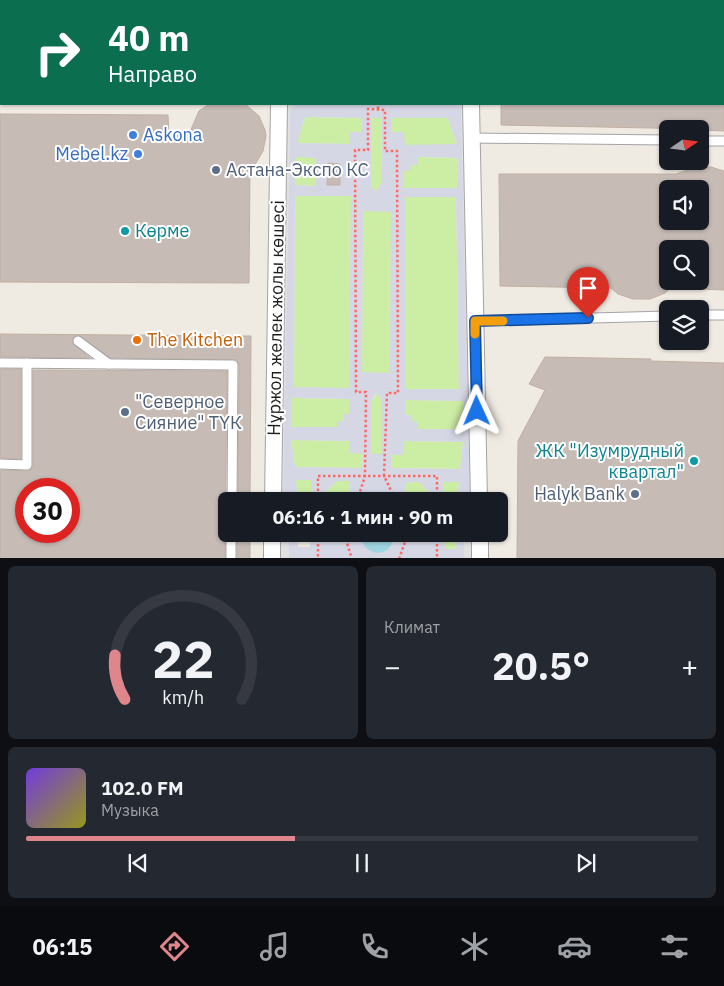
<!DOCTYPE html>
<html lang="ru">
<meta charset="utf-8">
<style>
:root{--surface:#171b24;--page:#242831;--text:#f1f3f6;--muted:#9ea1a6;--line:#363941;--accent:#df868d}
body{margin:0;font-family:"IBM Plex Sans",sans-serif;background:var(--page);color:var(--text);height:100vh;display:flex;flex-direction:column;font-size:19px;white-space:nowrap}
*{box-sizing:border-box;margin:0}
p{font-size:16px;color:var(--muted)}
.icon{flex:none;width:28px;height:28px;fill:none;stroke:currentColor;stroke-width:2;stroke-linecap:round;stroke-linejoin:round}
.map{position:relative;height:558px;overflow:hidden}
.side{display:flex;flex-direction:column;gap:8px;padding:8px;background:#0d0f14;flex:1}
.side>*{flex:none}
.guide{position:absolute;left:0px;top:0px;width:725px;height:105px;box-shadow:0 1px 4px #0004;background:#0b6e4f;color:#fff;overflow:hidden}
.needle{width:32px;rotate:76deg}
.buttons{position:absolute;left:659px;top:120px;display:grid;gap:10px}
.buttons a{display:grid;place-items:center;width:50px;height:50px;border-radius:8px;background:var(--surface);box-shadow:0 1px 4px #0004;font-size:25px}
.speed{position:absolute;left:15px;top:478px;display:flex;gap:10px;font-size:25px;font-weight:700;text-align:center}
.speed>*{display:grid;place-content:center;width:65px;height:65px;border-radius:50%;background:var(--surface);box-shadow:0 1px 4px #0004;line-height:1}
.speed .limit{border:8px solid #d22;background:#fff;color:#111}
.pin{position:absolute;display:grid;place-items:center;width:42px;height:42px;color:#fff;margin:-51px -21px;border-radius:50% 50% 50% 0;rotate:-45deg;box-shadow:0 0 5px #0007}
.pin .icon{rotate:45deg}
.me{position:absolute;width:55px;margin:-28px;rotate:359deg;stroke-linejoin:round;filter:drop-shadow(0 0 4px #0008)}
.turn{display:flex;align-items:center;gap:18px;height:105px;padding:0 25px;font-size:22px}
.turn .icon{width:65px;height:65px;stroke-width:2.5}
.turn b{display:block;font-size:35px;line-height:42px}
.big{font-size:38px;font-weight:700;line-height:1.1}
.side .card{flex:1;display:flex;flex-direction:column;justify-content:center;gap:8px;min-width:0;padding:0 18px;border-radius:8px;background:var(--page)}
.side .dial{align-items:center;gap:0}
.dial svg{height:130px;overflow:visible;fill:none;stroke:var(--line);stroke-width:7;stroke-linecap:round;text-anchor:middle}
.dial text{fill:var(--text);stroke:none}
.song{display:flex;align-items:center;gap:15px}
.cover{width:60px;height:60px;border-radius:8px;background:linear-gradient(135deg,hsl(260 70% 55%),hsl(60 70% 35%))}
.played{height:5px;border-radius:2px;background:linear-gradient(90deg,var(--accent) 40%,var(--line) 40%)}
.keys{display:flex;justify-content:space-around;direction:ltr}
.heat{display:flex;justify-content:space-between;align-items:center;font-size:28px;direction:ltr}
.side .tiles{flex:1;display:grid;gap:8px;grid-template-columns:1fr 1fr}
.card:last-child{grid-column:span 2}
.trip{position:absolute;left:218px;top:492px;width:290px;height:50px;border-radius:8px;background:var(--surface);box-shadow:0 1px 4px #0004;font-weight:700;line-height:50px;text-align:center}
.menu{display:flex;height:80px;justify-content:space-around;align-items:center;background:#090b0e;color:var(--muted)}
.menu .icon{width:35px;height:35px}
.menu .current{color:var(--accent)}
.menu b{font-size:22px;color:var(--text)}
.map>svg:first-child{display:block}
.grass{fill:#cceda4}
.parking{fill:#e1e1e1}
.plaza{fill:#d6d7e5;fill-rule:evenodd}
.water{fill:#9fd5e0}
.building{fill:#c7bbb5;stroke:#c2afa3;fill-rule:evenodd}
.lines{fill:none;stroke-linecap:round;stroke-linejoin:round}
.lane-casing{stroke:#a4a4a4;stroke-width:11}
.street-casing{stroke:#a4a4a4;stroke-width:18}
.path{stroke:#ff6963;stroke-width:2.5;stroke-dasharray:2.5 2.5;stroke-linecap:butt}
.lane{stroke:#fff;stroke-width:9}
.street{stroke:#fff;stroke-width:16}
.route-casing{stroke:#114b97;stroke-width:12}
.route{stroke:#1a73e8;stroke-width:9}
.slow{stroke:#f59e0b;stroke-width:9}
.shop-dot{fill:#3f7fe0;stroke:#fff;stroke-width:2}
.service-dot{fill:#5c6f8a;stroke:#fff;stroke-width:2}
.culture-dot{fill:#0f9aa8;stroke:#fff;stroke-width:2}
.food-dot{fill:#e8710a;stroke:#fff;stroke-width:2}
.labels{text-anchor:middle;stroke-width:4;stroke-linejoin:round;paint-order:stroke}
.shop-label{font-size:18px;fill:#366cbe;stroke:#fff;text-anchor:start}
.service-label{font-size:18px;fill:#4e5e75;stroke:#fff;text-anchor:start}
.culture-label{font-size:18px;fill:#0d838f;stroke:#fff;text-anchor:start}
.street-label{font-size:18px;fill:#1d1d1d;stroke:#fff}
.food-label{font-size:18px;fill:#c56008;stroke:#fff;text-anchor:start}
</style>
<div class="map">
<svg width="724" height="559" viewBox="0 0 724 559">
<rect width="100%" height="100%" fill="#efeae2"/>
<g class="grass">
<path d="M305,117L362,118V132L350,144L296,143Z"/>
<path d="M372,118H382L381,183L376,191L372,188L371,183Z"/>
<path d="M391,118H449L457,145H404L391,132Z"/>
<path d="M296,157H316V186L295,185Z"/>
<path d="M417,157L458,158V188H404V171Z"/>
<path d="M295,195L351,196L349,388H294Z"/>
<path d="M405,197H456L459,389H405Z"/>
<path d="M363,211H391L390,373H362Z"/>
<path d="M377,393L382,401V454H371L372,401Z"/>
<path d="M292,398L350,399L349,414L338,427H292Z"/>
<path d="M406,400L463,401V429H418L405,415Z"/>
<path d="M291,440L350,441L363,453L362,468L295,467Z"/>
<path d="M404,441L463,442L460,469L391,468V454Z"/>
<path d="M295,480H311V501H298Z"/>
<path d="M337,481H350V494H337L336,501H323V494Z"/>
<path d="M419,482L432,496V501H419V495L405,496V483Z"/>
<path d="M443,482H459L457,501H444Z"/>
<rect x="444" y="534" width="12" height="15"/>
</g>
<g class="parking">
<path d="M285,104H298L290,109L283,491L290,495V501H278Z"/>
<path d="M453,104H468L478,501H464V496L469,495L461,108Z"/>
<path d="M277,534H289V558L277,559Z"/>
<path d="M464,534H478L479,558H464Z"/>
</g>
<g class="plaza">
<path d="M298,104H453L461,108L470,495L464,496V501H457L459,482H443L444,501H432V496L419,482L405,483V495H419V501H336V494H350V481H337L323,494V501H311V480H296L298,501H290V495L283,492L290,109ZM305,117L362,118V132H350V144L297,143ZM372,118H382L381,183L376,191L372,188L371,183ZM391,118H448L457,144L405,145L404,132H391ZM296,157L316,158V186L295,185ZM418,157L458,158V188H404V171H410L411,165H417ZM328,163L340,164V185H327ZM295,196H351L349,388L294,387ZM405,197H456L459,389H405ZM363,211L391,212L390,373L362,372ZM377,393L382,401L381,454H371L372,401L374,396ZM292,398L349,399V414H344V421H338L337,427H292ZM406,400L463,401V429H418V422L412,421V415H405ZM291,440L350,441V453L363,454L362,468L295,467ZM404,441L463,442L460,469L391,468V455H403Z"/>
<path d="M289,534H299L298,547H310V534H361V539L390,548L393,543L394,534H444L445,549H456V534H464V558L289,559Z"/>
</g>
<path class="water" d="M361,534H394C395,559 361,559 361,534Z"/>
<g class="building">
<path d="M209,104H245L259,116L265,130L266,136L263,151L256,163L250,168L249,283L0,282V114L168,115L169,135L189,134L199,111Z"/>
<path d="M501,104H724V131L700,130V129L501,125Z"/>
<path d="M328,163L340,164V185H327Z"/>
<path d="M695,167H711L724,171V290L700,289V249H668V281H678L665,293L650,299H633L618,294L611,288L500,286L499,174H676ZM668,189H700V221H668Z"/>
<path d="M0,334L251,336L250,501H238L239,365L237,360L111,358L78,335L73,338V344L90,358L0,357Z"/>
<path d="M545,357L651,359V361L724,363V559H517L518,441L545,390L529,384Z"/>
<path d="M0,369H21V459L0,458Z"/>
<path d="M33,370L227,371L225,559H0V470L27,471L30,470L33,466ZM26,489H69V531H26Z"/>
<rect x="237" y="534" width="13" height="25"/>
</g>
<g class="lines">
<defs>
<g id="lane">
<path d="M0,92H1"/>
<path d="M472,138L668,140"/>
<path d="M700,141H724"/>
<path d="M700,315H724"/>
<path d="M475,321L668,316"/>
<path d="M78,341L109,364"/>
<path d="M0,363L233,365L232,501"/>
<path d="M0,464L27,465V363"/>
<path d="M231,559V534"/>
</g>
<g id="street">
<path d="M469,0V1"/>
<path d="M280,1V0"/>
<path d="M471,104L479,501"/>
<path d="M273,501L279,104"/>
<path d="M480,534V559"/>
<path d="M272,559V534"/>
</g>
</defs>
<use href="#lane" class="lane-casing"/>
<use href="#street" class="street-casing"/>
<g class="path">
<path d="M377,0V1"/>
<path d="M378,109V104"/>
<path d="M318,501V476H437V501"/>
<path d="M357,501L365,476L366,392H356L355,150H368V109L385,110V151H397L398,393H387L384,476L396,501"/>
<path d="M318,534V559"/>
<path d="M347,534L346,540L352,559"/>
<path d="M437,534V559"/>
<path d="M399,559L405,542L403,534"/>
</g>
<use href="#lane" class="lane"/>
<use href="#street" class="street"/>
</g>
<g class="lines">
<defs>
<path id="route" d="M477,411L475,321L588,318"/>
</defs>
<use href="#route" class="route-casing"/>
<use href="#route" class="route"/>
<path class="slow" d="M475,334V321H503"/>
</g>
<g class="shop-dot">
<circle cx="133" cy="135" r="5"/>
<circle cx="138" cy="154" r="5"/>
</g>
<g class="service-dot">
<circle cx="216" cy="170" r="5"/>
<circle cx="125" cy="412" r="5"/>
<circle cx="635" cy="494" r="5"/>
</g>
<g class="culture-dot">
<circle cx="125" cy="231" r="5"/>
<circle cx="694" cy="461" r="5"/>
</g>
<circle class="food-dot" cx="137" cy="340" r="5"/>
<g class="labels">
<g class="shop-label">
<text x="143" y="141">Askona</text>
<text x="128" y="160" text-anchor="end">Mebel.kz</text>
</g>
<g class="service-label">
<text x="226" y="176">Астана-Экспо КС</text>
<text x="135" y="408">"Северное<tspan x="135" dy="21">Cияние" ТҮК</tspan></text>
<text x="625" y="500" text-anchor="end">Halyk Bank</text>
</g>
<g class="culture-label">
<text x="135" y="237">Көрме</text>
<text x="684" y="457" text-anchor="end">ЖК "Изумрудный<tspan x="684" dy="21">квартал"</tspan></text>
</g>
<g class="street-label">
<text transform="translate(276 318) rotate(-89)" y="6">Нұржол желек жолы көшесі</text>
</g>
<g class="food-label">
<text x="147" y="346">The Kitchen</text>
</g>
</g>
</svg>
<div class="buttons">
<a><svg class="needle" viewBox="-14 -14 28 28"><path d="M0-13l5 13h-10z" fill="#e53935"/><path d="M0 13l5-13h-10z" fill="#9ea1a6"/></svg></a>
<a><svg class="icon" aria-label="sound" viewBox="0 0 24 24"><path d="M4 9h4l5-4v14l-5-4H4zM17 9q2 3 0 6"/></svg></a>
<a><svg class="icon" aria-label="search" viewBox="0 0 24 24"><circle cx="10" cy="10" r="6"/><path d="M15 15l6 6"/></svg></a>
<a><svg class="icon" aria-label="layers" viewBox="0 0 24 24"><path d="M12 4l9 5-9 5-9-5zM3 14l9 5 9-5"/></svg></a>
</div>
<div class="speed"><div class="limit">30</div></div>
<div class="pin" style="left:588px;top:318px;background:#d93025"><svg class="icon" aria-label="arrive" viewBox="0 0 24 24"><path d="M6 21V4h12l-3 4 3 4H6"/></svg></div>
<svg class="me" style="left:477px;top:411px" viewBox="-20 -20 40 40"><path d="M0-17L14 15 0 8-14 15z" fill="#1a73e8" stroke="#fff" stroke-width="4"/></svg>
<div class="trip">06:16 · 1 мин · 90 m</div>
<div class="guide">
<div class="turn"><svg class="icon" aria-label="right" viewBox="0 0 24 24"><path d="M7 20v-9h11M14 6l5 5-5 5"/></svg><div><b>40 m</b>Направо</div></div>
</div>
</div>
<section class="side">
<div class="tiles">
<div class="card dial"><svg viewBox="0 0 100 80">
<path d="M14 69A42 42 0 1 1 86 69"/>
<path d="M14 69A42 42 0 0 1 8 42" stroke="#df868d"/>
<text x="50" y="56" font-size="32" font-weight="700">22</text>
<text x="50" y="72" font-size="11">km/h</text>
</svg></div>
<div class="card"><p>Климат</p>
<div class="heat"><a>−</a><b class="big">20.5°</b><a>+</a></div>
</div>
<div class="card">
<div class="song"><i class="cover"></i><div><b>102.0 FM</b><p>Музыка</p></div></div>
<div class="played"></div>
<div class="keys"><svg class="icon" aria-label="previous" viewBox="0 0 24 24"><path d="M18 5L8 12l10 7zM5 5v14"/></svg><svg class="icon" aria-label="pause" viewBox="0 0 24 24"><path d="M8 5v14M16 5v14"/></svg><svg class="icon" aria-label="next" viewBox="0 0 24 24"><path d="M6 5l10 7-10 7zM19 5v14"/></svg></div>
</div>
</div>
</section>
<nav class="menu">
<b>06:15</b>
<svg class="icon current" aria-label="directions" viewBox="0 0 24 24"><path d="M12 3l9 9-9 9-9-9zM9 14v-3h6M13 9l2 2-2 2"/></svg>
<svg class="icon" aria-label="music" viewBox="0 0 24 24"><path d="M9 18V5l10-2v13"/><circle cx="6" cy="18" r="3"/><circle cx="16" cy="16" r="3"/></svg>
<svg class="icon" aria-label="phone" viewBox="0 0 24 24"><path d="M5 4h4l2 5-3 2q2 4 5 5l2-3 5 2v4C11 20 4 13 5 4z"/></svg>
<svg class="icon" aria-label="climate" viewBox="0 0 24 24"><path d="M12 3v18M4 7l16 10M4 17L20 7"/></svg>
<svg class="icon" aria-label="car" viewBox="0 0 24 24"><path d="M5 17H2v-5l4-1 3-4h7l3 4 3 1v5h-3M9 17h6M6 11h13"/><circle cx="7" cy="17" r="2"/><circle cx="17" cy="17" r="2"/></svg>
<svg class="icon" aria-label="filters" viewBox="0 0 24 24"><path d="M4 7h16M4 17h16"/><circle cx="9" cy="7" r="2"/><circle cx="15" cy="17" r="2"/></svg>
</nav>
